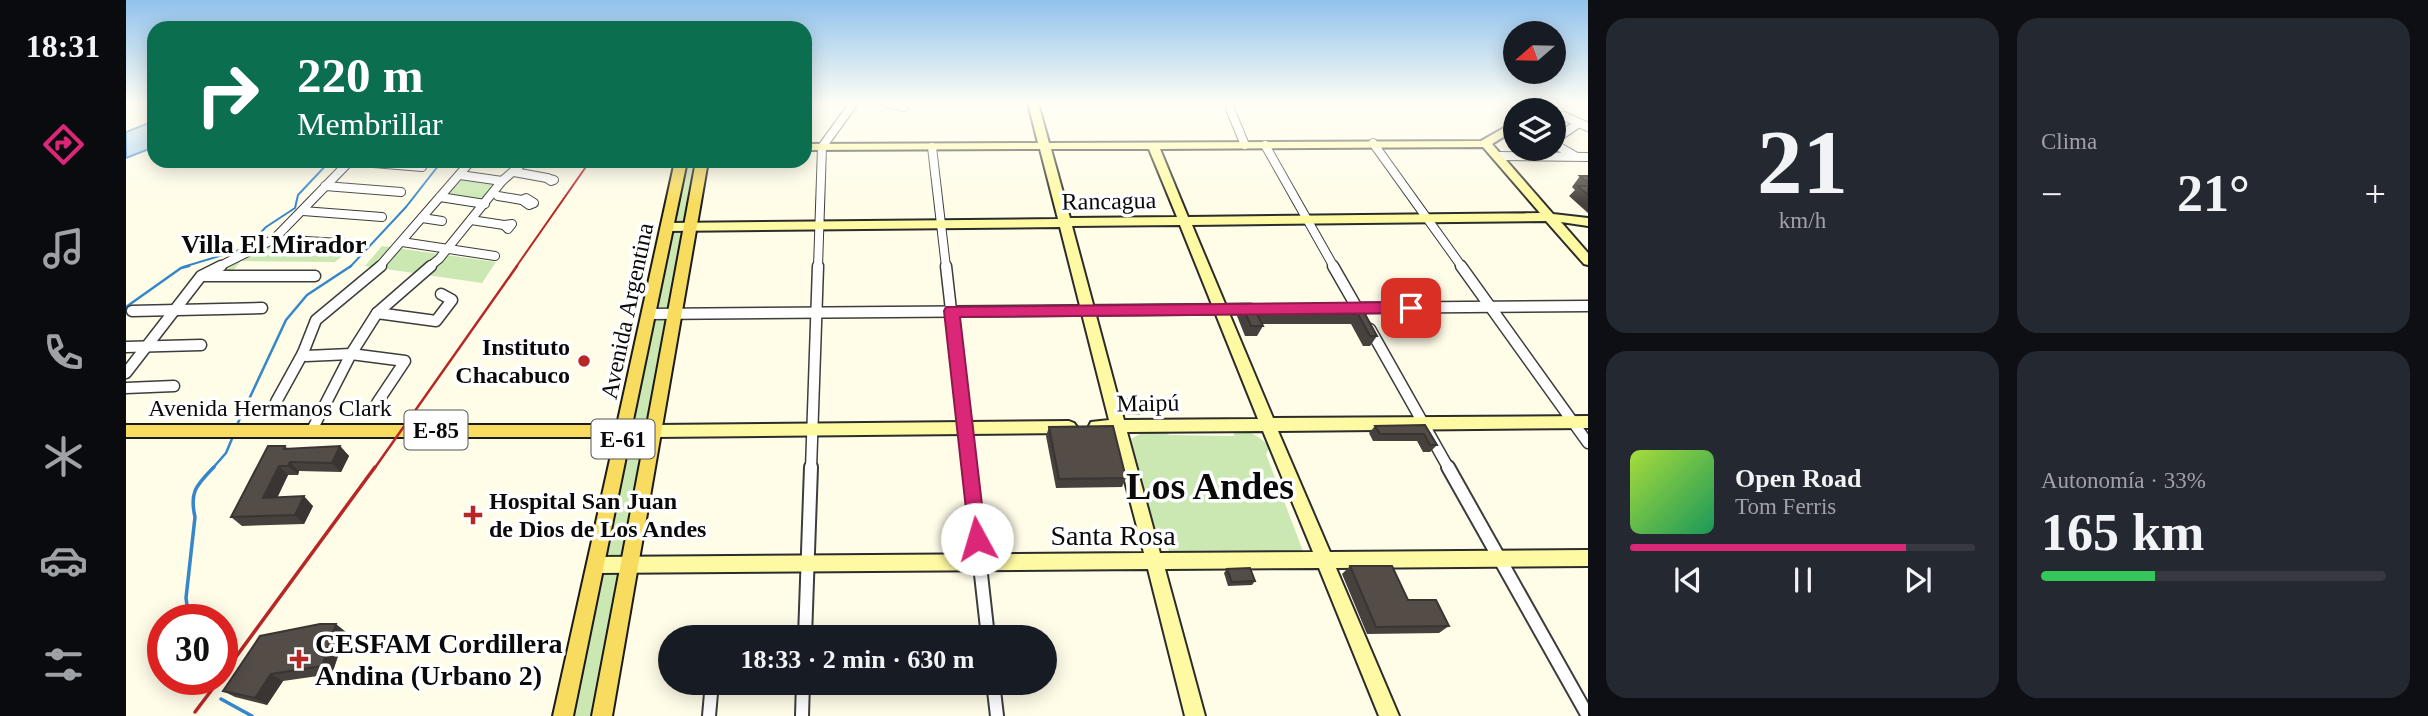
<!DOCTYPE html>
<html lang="es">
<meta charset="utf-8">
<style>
:root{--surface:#171b24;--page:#242831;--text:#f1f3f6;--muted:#9ea1a6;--line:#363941;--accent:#db2777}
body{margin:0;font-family:Georgia,serif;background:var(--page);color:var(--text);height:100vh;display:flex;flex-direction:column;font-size:26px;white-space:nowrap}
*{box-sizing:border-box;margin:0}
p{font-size:23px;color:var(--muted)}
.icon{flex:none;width:38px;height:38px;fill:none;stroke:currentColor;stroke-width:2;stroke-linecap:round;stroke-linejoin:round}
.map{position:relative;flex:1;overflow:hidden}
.sheet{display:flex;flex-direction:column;gap:18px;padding:18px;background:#0d0f14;width:840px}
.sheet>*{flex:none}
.guide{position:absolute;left:21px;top:21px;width:665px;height:147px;border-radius:21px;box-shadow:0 4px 18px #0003;background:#0b6e4f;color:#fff;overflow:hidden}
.needle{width:46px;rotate:250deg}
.tools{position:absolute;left:1377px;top:21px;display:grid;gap:14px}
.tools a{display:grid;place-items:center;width:63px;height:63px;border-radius:50%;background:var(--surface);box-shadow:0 4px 18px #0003;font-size:35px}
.speed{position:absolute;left:21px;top:604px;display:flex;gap:14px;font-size:35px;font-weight:700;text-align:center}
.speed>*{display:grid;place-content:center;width:91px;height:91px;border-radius:50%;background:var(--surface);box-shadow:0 4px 18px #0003;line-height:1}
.speed .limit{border:10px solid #d22;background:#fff;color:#111}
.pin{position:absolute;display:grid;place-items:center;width:60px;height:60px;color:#fff;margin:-30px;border-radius:14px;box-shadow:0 4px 10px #0006}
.me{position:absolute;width:77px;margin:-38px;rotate:354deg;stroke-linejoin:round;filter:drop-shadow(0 0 5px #0008)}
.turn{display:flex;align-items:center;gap:24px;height:147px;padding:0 35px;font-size:32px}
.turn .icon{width:91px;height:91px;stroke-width:2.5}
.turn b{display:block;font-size:49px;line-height:60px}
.big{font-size:52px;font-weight:700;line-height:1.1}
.sheet .widget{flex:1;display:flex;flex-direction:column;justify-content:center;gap:10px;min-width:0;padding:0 24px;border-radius:21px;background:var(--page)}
.sheet .dial{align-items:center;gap:0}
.dial b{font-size:91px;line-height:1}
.song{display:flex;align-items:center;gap:21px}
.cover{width:84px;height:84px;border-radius:10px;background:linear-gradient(135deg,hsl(80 70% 55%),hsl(150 70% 35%))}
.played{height:7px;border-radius:4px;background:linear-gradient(90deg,var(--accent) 80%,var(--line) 80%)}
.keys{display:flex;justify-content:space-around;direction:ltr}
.heat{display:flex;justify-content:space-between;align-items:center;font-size:38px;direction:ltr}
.charge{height:10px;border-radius:5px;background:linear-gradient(90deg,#34c759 33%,var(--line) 0)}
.sheet .tiles{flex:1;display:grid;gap:18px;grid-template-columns:repeat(2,1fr)}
.trip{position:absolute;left:532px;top:625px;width:399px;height:70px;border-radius:35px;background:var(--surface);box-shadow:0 4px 18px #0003;font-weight:700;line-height:70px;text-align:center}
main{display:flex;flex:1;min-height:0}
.tab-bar{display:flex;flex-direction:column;width:126px;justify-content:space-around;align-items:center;background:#090b0e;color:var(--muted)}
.tab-bar .icon{width:49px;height:49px}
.tab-bar .active{color:var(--accent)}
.tab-bar b{font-size:32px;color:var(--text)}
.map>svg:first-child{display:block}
.green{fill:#cbe8b3}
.water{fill:#aed6f5;stroke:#3586cb;stroke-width:2}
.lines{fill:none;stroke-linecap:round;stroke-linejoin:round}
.stream-far2{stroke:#3586cb;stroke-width:2}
.stream-far1{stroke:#3586cb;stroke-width:2.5}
.stream{stroke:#3586cb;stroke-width:3.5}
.street-far2-casing{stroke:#3d3d3d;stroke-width:10}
.street-far1-casing{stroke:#3d3d3d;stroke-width:13}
.street-casing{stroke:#3d3d3d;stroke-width:16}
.secondary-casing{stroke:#2c2c2c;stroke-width:4}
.primary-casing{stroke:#1b1b1b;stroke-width:4}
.street-far2{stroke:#fff;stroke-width:8}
.street-far1{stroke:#fff;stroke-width:10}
.street{stroke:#fff;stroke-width:12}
.secondary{fill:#fefaa3;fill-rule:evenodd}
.primary{fill:#f7dc5f;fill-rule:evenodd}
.rail-far2{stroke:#b82725;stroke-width:2}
.rail-far1{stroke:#b82725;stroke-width:2.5}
.rail{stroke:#b82725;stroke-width:3.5}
.wall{fill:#47413d}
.shaded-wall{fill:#3a3532}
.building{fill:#534c47;stroke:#3a3532;stroke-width:2}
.route{fill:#db2777;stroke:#8e194d;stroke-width:2}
.poi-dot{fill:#b82725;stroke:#fff;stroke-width:2.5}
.labels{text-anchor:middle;stroke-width:7;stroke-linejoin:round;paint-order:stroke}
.shield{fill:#fff;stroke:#545454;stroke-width:2}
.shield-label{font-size:23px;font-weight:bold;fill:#0a0a0a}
.street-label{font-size:24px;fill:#0a0a0a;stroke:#fff}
.poi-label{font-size:24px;font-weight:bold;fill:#0a0a0a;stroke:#fff;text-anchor:end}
.neighbourhood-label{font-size:26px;font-weight:bold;fill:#0a0a0a;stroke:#fff}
.near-street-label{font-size:28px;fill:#0a0a0a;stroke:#fff}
.near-poi-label{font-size:28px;font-weight:bold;fill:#0a0a0a;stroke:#fff;text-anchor:start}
.town-label{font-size:38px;font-weight:bold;fill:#0a0a0a;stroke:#fff}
</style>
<main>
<nav class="tab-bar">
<b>18:31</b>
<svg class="icon active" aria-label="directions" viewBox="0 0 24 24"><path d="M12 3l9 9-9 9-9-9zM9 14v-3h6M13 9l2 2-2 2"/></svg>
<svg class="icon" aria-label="music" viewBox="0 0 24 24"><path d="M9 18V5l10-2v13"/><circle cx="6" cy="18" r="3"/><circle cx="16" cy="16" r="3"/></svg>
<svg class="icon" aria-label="phone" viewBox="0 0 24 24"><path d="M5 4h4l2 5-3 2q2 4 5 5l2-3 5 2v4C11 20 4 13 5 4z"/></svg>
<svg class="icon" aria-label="climate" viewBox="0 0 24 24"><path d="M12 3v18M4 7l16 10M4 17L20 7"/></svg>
<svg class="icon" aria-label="car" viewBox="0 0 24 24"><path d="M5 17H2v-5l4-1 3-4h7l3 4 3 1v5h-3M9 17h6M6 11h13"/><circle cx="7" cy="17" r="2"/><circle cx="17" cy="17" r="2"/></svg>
<svg class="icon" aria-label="filters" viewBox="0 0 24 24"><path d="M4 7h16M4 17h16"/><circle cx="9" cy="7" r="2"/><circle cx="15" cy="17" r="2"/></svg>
</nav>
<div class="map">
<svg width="1462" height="716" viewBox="0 0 1462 716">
<rect width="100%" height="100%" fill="#fffce8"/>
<g class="green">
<path d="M558,161H575L468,716H441Z"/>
<path d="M336,178L372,182L357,202L321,196Z"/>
<path d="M149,240L229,246L209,262L115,261L105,273H84L131,253Z"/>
<path d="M256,246L370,262L356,283L239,266Z"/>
<path d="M1038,429L1043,435L1108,436V429C1123,430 1133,436 1144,447L1140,454L1177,551H1043L1028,531L1005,439L1021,430Z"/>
</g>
<path class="water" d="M28,121V147L0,158V132Z"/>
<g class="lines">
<g class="stream-far2">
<path d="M57,267L120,248L140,227L169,208L172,195L204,161"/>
<path d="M224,267L280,207L316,161"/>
</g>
<g class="stream-far1">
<path d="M0,307L55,268L63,266"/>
<path d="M110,427L160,320L181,295L225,266"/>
<path d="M86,469L100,453L108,434"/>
</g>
<g class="stream">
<path d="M63,620L60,598L69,517C63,491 71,485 88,467"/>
<path d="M95,699L126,716"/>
</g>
<defs>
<g id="street-far2">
<path d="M761,103L778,107"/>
<path d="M1104,109L1119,145"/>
<path d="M1438,116L1462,127"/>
<path d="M1428,140L1453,123"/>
<path d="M1247,143L1336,267"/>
<path d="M1428,144L1449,156"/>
<path d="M1139,145L1208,267"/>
<path d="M806,147L820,267"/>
<path d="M1371,156L1462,157"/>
<path d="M223,161L296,167"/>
<path d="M388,172L421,178"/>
<path d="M334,175L376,181"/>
<path d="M421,178L428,180L425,181Z"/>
<path d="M199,186L275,192"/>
<path d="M372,196L396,200"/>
<path d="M314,197L359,204"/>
<path d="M400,198L408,203L403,205L396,200Z"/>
<path d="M177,211L256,217"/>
<path d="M296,218L316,221"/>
<path d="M345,220L378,225"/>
<path d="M386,224L382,229L378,225Z"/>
<path d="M148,239L229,244"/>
<path d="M276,242L369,256"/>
<path d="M92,267L148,239L224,161"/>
<path d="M253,267L345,161"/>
<path d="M303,267L313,259L376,181L399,161"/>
<path d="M692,267L696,147L728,103"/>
</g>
<g id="street-far1">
<path d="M820,266L843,469"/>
<path d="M1207,266L1234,313"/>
<path d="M1335,266L1462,443"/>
<path d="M77,276H189"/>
<path d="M1224,308L1462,306"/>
<path d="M6,311L136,308"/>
<path d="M251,313L310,321L326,300L315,294"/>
<path d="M524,314L1125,309"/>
<path d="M1244,329L1323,469"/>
<path d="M0,347L75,345"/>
<path d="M177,353L180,356L225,354L279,361L251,403"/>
<path d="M0,373L75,276L95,266"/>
<path d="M0,388L48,386"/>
<path d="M150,402L177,353L190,320L255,266"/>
<path d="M186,430L225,354L251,313L305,266"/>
<path d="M685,469L692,266"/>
</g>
<g id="street">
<path d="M843,467L862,637"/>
<path d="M1322,467L1462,716"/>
<path d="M679,637L685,467"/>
<path d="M867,682L871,716"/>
<path d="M583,716L586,682"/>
<path d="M676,716L677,682"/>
</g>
<g id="secondary">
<path d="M902,103H912L923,143L1355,141L1390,121V129L1366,144L1427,214L1462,218V226L1435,222L1462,253V265L1458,264L1420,221L1066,225L1147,418L1462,416V428L1152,431L1204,552L1462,550V566L1210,568L1273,716H1253L1193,568L1039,569L1079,716H1059L1022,569L471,573L465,571L462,565L465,559L471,557L1018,553L986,432L965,430L963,426L965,422L983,420L934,227L542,231L536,227L542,223L932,219L914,149L679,150V144L912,143ZM1357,147L1414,213L1062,217L1034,149ZM925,149H1023L1051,217L944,218ZM1054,225L1132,419L998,420L946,226ZM1137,431L1187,552L1034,553L1001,432Z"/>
<path d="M1412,103H1423L1416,110H1405Z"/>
<path d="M943,421L948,423L951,427L948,431L943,433L529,437L524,435L521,431L524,427L529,425Z"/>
</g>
<path id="primary" d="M549,161H561L506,425H521L570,161H582L486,716H466L519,437H504L447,716H427L489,437H0V425H491Z"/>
</defs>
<use href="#street-far2" class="street-far2-casing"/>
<use href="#street-far1" class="street-far1-casing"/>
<use href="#street" class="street-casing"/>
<use href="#secondary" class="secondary-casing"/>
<use href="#primary" class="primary-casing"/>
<use href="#street-far2" class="street-far2"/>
<use href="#street-far1" class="street-far1"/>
<use href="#street" class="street"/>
<use href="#secondary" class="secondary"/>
<use href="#primary" class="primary"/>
<path class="rail-far2" d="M390,267L464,161"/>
<path class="rail-far1" d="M248,469L391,266"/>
<g class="rail">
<path d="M96,676L249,467"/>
<path d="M69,712L94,679"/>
</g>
</g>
<g class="wall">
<path d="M1454,176H1462V213L1443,196L1449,190L1446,187Z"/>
<path d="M1234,305L1251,336L1244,346H1237L1225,324H1136L1137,326L1131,336H1119L1111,316L1116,306Z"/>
<path d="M999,399L1016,410L1014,415L999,414L997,404Z"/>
<path d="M1299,425L1311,445L1304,452H1297L1291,441H1247L1243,433L1249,426Z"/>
<path d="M923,427L1000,478L996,487L930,488L920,436Z"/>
<path d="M159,446L162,449L214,446L223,456L215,472L173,471L172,475H162L151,497L187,506L178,524L116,526L105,517Z"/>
<path d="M1224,566L1282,600L1323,626L1313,633L1241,634L1216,574Z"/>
<path d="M1101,569L1129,581L1126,585L1102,586L1098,573Z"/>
<path d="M220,632L206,674L157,681L141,705L109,697L97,691Z"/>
</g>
<g class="shaded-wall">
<path d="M214,446L223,456L215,472L206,463Z"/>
<path d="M164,462L173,471L172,475L162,466Z"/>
<path d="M153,466L162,475L147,507L137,498Z"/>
<path d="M178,496L187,506L178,524L169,515Z"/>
<path d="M210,624L220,632L206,674L196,666Z"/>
<path d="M145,674L157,681L141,705L129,698Z"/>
</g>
<g class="building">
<path d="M1454,176H1462V183Z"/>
<path d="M1452,186H1462V195Z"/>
<path d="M1234,305L1251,336H1244L1232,314H1131L1137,326H1125L1116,306Z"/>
<path d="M999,399L1013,400L1016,410H1001Z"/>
<path d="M1299,425L1311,445H1304L1298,434H1254L1249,426Z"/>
<path d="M987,426L1000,478L933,479L923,427Z"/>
<path d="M142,446H159L158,449L214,446L206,463L164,462L162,466H153L137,498L178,496L169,515L105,517Z"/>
<path d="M1224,566H1266L1282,600H1310L1323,626L1250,627Z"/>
<path d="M1124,568L1129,581L1106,582L1101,569Z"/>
<path d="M194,624H210L196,666L145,674L129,698L97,691L134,636Z"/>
</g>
<linearGradient id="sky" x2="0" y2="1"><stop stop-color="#91c2ed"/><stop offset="0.51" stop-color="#fffef5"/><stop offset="1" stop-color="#fffef5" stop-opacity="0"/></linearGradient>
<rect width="1462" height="203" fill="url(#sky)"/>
<path class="route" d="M1285,302L1292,308L1285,313L834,317L860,539L858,545L851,547L844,545L818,311L820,307Z"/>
<g class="poi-dot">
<circle cx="458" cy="361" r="7"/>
<path d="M343.5 504.5h7v7h7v7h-7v7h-7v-7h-7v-7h7z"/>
<path d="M169.5 648.5h7v7h7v7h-7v7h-7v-7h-7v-7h7z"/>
</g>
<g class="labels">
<g class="shield">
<rect x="278.5" y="410.5" width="63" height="39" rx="5"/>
<rect x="465.5" y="419.5" width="63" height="39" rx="5"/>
</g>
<g class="shield-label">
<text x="310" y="438">E-85</text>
<text x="497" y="447">E-61</text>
</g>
<g class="street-label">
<text transform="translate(983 201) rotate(-1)" y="8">Rancagua</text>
<text transform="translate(501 311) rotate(-78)" y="8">Avenida Argentina</text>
<text transform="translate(1022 403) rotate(-1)" y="8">Maipú</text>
<text x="144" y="416">Avenida Hermanos Clark</text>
</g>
<g class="poi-label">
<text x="444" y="355">Instituto<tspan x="444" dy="28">Chacabuco</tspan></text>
<text x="363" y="509" text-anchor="start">Hospital San Juan<tspan x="363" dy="28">de Dios de Los Andes</tspan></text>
</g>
<g class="neighbourhood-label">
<text x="148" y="253">Villa El Mirador</text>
</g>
<g class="near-street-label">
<text x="987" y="545">Santa Rosa</text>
</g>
<g class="near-poi-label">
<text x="189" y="653">CESFAM Cordillera<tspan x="189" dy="32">Andina (Urbano 2)</tspan></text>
</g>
<g class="town-label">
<text x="1084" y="499">Los Andes</text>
</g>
</g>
</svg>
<div class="tools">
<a><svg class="needle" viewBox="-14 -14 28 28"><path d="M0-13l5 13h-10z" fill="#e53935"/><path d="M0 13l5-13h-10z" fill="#9ea1a6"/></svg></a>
<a><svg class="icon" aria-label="layers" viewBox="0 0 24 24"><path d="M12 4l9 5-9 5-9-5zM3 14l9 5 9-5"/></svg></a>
</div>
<div class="speed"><div class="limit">30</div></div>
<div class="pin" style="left:1285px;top:308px;background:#d93025"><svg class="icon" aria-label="arrive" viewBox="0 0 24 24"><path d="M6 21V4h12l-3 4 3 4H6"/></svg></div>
<svg class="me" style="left:851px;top:539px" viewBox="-20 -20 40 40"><circle r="19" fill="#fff"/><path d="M0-13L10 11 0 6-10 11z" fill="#db2777"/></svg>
<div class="trip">18:33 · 2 min · 630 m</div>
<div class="guide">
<div class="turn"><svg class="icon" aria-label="right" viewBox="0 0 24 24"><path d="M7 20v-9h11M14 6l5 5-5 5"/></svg><div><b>220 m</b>Membrillar</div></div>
</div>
</div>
<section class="sheet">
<div class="tiles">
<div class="widget dial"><b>21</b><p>km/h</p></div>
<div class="widget"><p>Clima</p>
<div class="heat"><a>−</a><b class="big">21°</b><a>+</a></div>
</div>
<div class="widget">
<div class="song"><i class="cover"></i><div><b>Open Road</b><p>Tom Ferris</p></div></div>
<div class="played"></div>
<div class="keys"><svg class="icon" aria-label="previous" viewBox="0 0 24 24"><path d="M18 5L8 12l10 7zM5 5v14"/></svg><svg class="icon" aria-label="pause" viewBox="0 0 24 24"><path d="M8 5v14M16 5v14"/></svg><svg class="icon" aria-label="next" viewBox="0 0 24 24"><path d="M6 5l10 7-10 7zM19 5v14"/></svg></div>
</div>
<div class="widget"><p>Autonomía · 33%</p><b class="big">165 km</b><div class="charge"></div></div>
</div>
</section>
</main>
